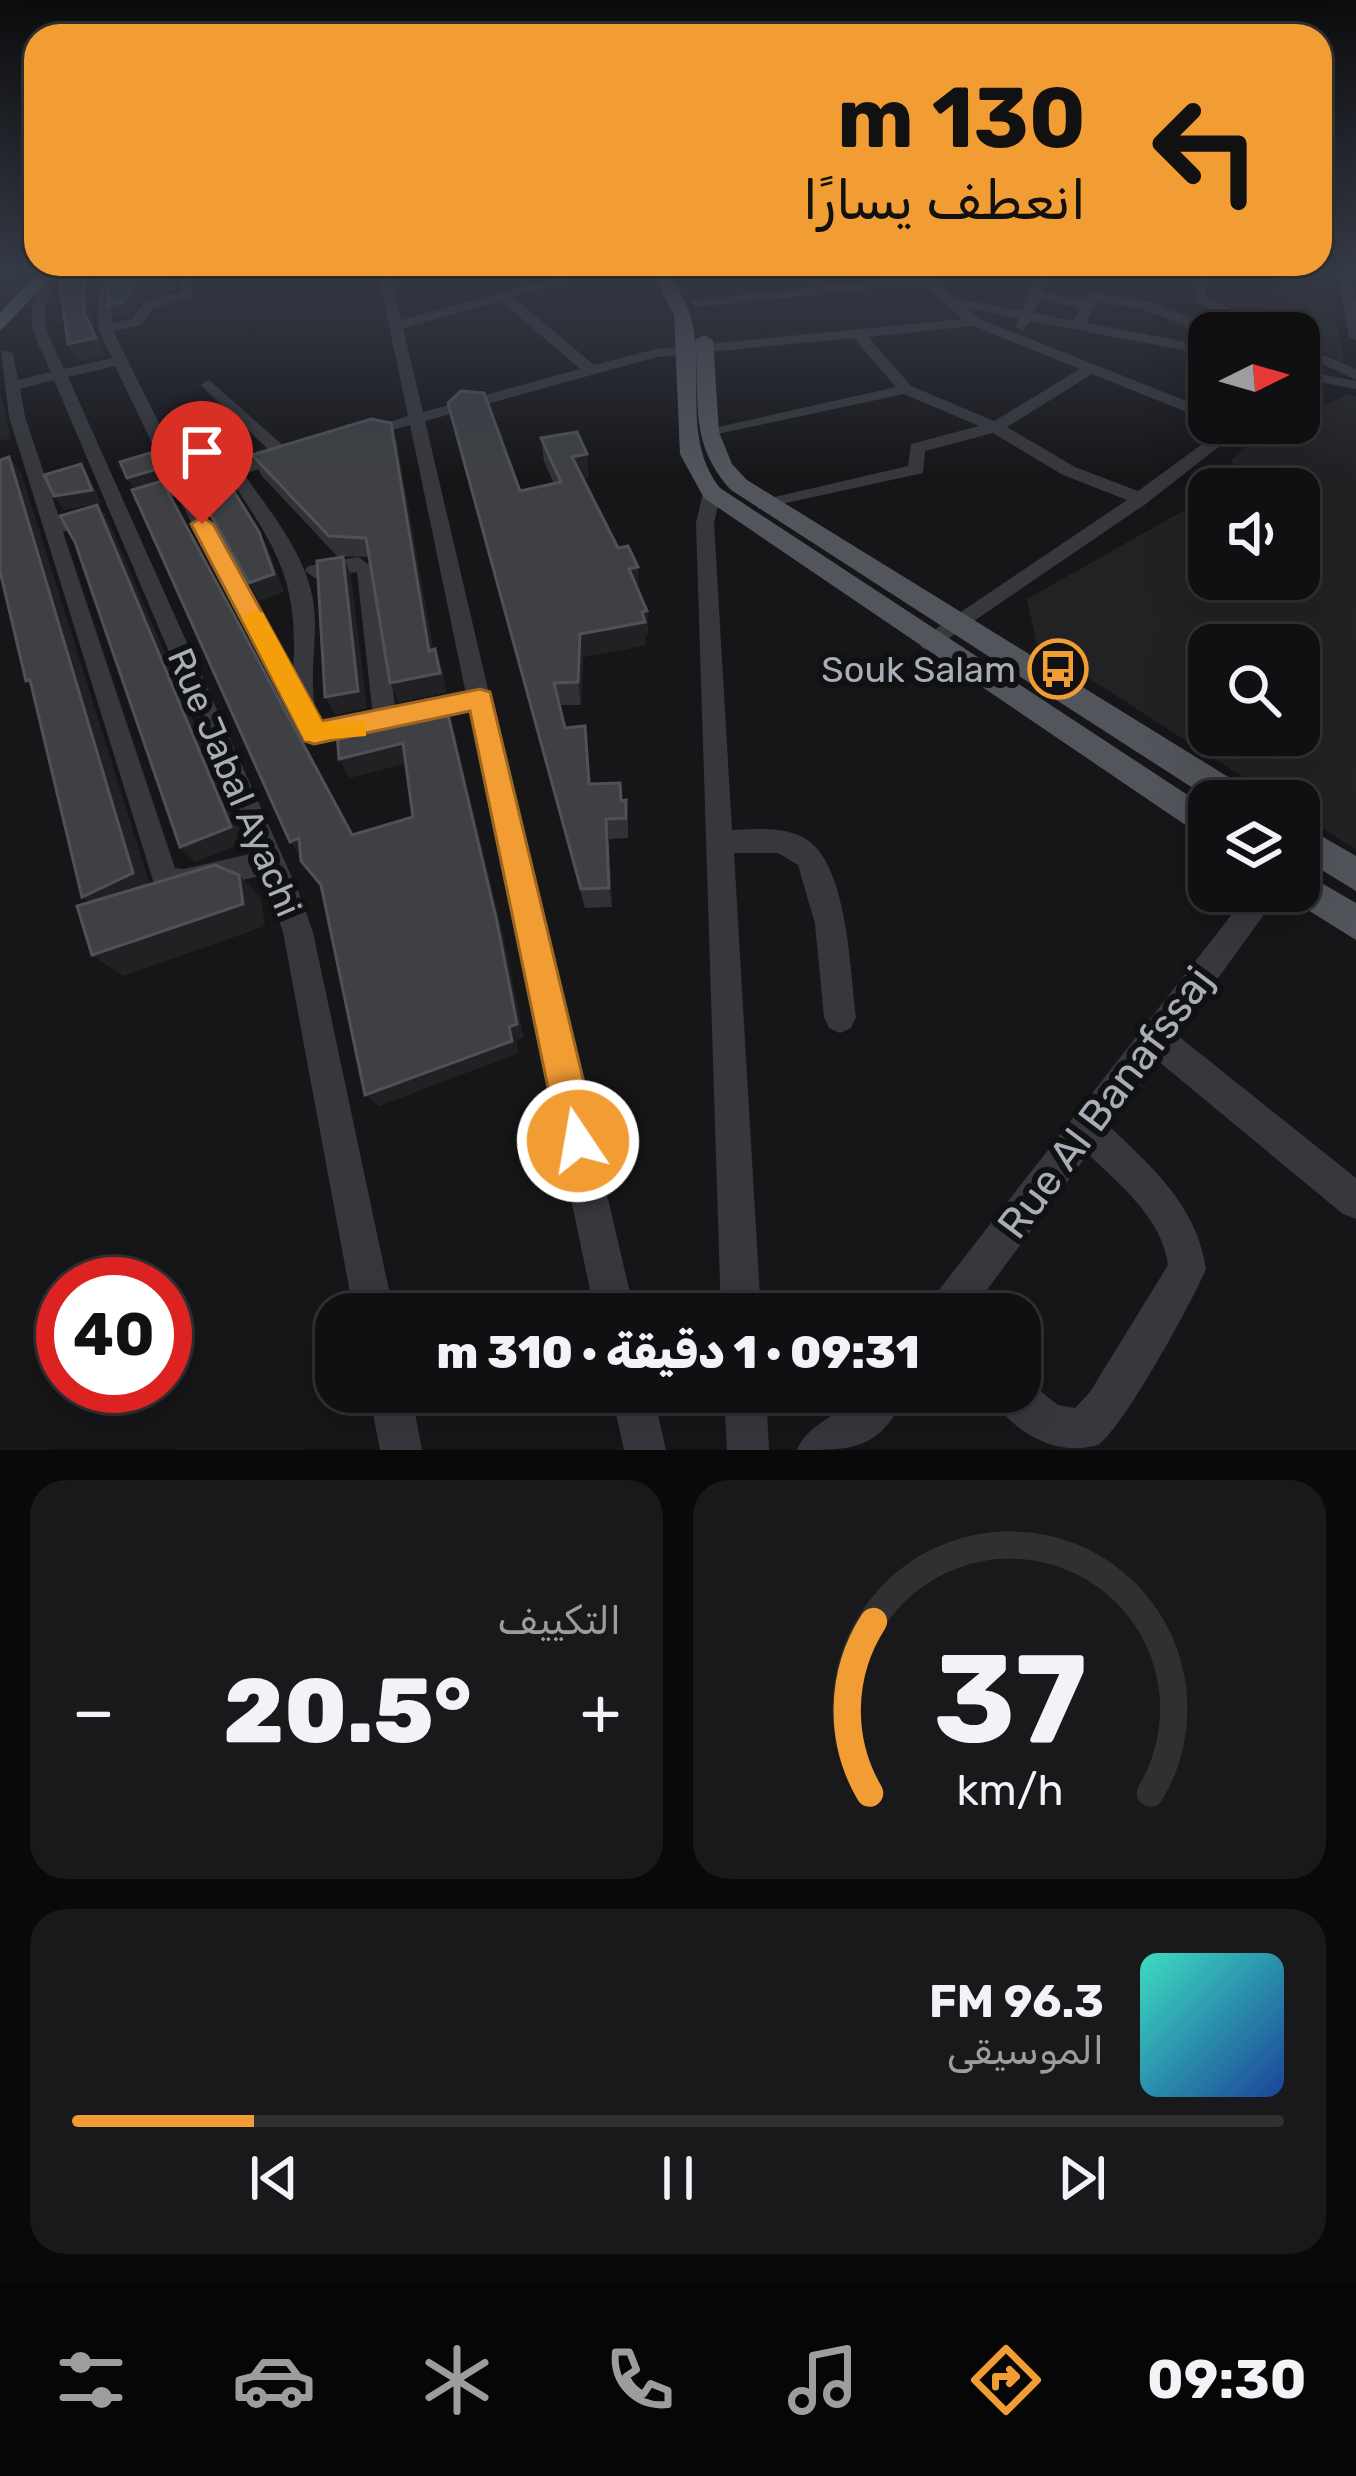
<!DOCTYPE html>
<html lang="ar">
<meta charset="utf-8">
<style>
:root{--surface:#101012;--page:#19191b;--text:#f1f3f6;--muted:#9c9d9f;--line:#303032;--accent:#f29d33}
body{margin:0;font-family:Rubik,"Noto Sans Arabic",sans-serif;background:var(--page);color:var(--text);direction:rtl;height:100vh;display:flex;flex-direction:column;font-size:45px;white-space:nowrap}
*{box-sizing:border-box;margin:0}
p{font-size:39px;color:var(--muted)}
.icon{flex:none;width:66px;height:66px;fill:none;stroke:currentColor;stroke-width:2;stroke-linecap:round;stroke-linejoin:round}
.map{position:relative;height:1450px;overflow:hidden;direction:ltr}
.panel{display:flex;flex-direction:column;gap:30px;padding:30px;background:#09090a;flex:1}
.panel>*{flex:none}
.banner{position:absolute;left:24px;top:24px;width:1308px;height:252px;border-radius:36px;box-shadow:0 12px 48px #0002,0 0 0 3px var(--line);direction:rtl;background:#f29d33;color:#111;overflow:hidden}
.needle{width:78px;rotate:85deg}
.tools{position:absolute;left:1188px;top:312px;display:grid;gap:24px}
.tools a{display:grid;place-items:center;width:132px;height:132px;border-radius:24px;background:var(--surface);box-shadow:0 12px 48px #0002,0 0 0 3px var(--line);font-size:60px}
.speed{position:absolute;left:36px;top:1257px;display:flex;gap:24px;font-size:60px;font-weight:700;text-align:center}
.speed>*{display:grid;place-content:center;width:156px;height:156px;border-radius:50%;background:var(--surface);box-shadow:0 12px 48px #0002,0 0 0 3px var(--line);line-height:1}
.speed .limit{border:18px solid #d22;background:#fff;color:#111}
.pin{position:absolute;display:grid;place-items:center;width:102px;height:102px;color:#fff;margin:-123px -51px;border-radius:50% 50% 50% 0;rotate:-45deg;box-shadow:0 0 12px #0007}
.pin .icon{rotate:45deg}
.me{position:absolute;width:132px;margin:-66px;rotate:348deg;stroke-linejoin:round;filter:drop-shadow(0 0 9px #0008)}
.turn{display:flex;align-items:center;gap:42px;height:252px;padding:0 48px;font-size:54px}
.turn .icon{width:156px;height:156px;stroke-width:2.5}
.turn b{display:block;font-size:84px;line-height:102px}
.big{font-size:90px;font-weight:800;line-height:1.1}
.panel .card{flex:1;display:flex;flex-direction:column;justify-content:center;gap:18px;min-width:0;padding:0 42px;border-radius:36px;background:var(--page)}
.panel .dial{align-items:center;gap:0}
.dial svg{height:312px;overflow:visible;fill:none;stroke:var(--line);stroke-width:7;stroke-linecap:round;text-anchor:middle}
.dial text{fill:var(--text);stroke:none}
.song{display:flex;align-items:center;gap:36px}
.cover{width:144px;height:144px;border-radius:18px;background:linear-gradient(135deg,hsl(170 70% 55%),hsl(220 70% 35%))}
.played{height:12px;border-radius:6px;background:linear-gradient(90deg,var(--accent) 15%,var(--line) 15%)}
.keys{display:flex;justify-content:space-around;direction:ltr}
.heat{display:flex;justify-content:space-between;align-items:center;font-size:66px;direction:ltr}
.panel .tiles{flex:1;display:grid;gap:30px;grid-template-columns:1fr 1fr}
.card:last-child{grid-column:span 2}
.trip{position:absolute;left:315px;top:1293px;width:726px;height:120px;border-radius:36px;background:var(--surface);box-shadow:0 12px 48px #0002,0 0 0 3px var(--line);font-weight:800;line-height:120px;text-align:center;direction:rtl}
.menu{display:flex;height:192px;justify-content:space-around;align-items:center;background:#060607;color:var(--muted)}
.menu .icon{width:84px;height:84px}
.menu .on{color:var(--accent)}
.menu b{font-size:54px;color:var(--text)}
.map>svg:first-child{display:block}
.built{fill:#222225;fill-rule:evenodd}
.lines{fill:none;stroke-linecap:round;stroke-linejoin:round}
.minor{fill:#37383d;fill-rule:evenodd}
.major{fill:#53555c;fill-rule:evenodd}
.highway{fill:#63676e;fill-rule:evenodd}
.wall{fill:#323236}
.shaded-wall{fill:#212124}
.building{fill:#3e4044;stroke:#4f5156;stroke-width:3}
.route{fill:#f29d33;stroke:#9d6621;stroke-width:3}
.slow{fill:#f59e0b}
.labels{text-anchor:middle;stroke-width:12;stroke-linejoin:round;paint-order:stroke}
.poi-label{font-size:36px;fill:#a7aeb8;stroke:#111113;text-anchor:end}
.street-label{font-size:36px;fill:#a7aeb8;stroke:#111113}
.near-street-label{font-size:42px;fill:#a7aeb8;stroke:#111113}
</style>
<div class="map">
<svg width="1356" height="1450" viewBox="0 0 1356 1450">
<rect width="100%" height="100%" fill="#161618"/>
<g class="built">
<path d="M1219,273H1327L1344,363L1299,340V333H1284L1216,299Z"/>
<path d="M1348,394L1356,396V850L1299,813V801H1280L1037,645L1027,599L1195,504L1200,485L1249,477L1230,461L1249,444ZM1209,489H1299V579H1209ZM1209,645H1299V735H1209Z"/>
</g>
<g class="lines">
<g class="minor">
<path d="M97,273H109L112,323L132,319L144,302L180,292L181,273H193L191,297L154,308L142,325L113,331L169,443L237,420L204,388L201,385L209,380L295,456L244,474C271,513 305,553 313,600C320,637 304,693 321,723L373,717L357,572L315,578L305,571L308,566L358,557L377,570L397,721L393,728L314,742L305,740L177,495L142,505L133,500L172,485L115,366L68,377L299,893L313,932L394,1314H354L283,932L263,875L184,895L155,887L9,417L1,350L13,353L18,380L51,372C36,337 21,321 42,285L53,288C35,321 50,337 64,369L112,358L98,329ZM54,380L254,853L184,869L175,868L63,532L106,515L97,509L60,520L25,417L20,389ZM246,428L273,454L187,480L173,452ZM230,479C278,550 299,583 293,672L192,490Z"/>
<path d="M378,273H390L401,320L575,273H594L513,297L594,365L656,349L963,319L923,284L693,307V301L698,300L935,273L933,280L954,298L1022,311L1038,273H1050L1042,293L1084,300L1092,293L1146,301L1197,320L1202,345L1209,347V355L1031,321L1022,331L1015,327L1019,318L966,308L980,319L1209,410V421L1092,374L1007,427L1075,467L1138,491L1231,423H1249L1147,503L930,651L922,648L919,643L922,638L1127,500L1063,475L993,433L925,451L923,473L758,509V501L908,466L911,444L979,426L904,394L708,436L700,431L896,387L854,338L657,357L425,421L635,1314H595L469,710L414,724L402,715L406,709L466,694L410,425L360,439L352,434L408,416ZM1040,300L1080,308L1074,321L1034,313ZM501,301L580,369L423,412L403,328ZM1096,302L1138,308L1185,325L1187,342L1086,323ZM973,326L1080,369L994,421L911,386L868,337Z"/>
<path d="M1195,273H1207L1206,296L1277,333H1259L1194,301Z"/>
<path d="M1338,273H1350L1356,301V341L1349,337Z"/>
<path d="M1299,344L1356,369V380L1299,353Z"/>
<path d="M1299,370L1356,381V389L1299,378Z"/>
<path d="M712,488L721,493L714,523L732,830C756,829 785,826 806,839C848,865 850,972 856,1017L851,1028L840,1033L829,1028L824,1017L815,924L798,865L778,853H734L761,1314H721L696,523L703,493Z"/>
<path d="M1250,891H1281L1177,1035L1356,1178V1219L1343,1214L1158,1061L1109,1126C1153,1168 1197,1206 1206,1269C1192,1302 1124,1427 1098,1445C1082,1450 1060,1449 1044,1442C1020,1432 1001,1416 991,1392H1020V1375L1058,1405L1075,1408L1090,1392L1168,1265C1162,1218 1121,1186 1088,1154L969,1314H925L931,1300Z"/>
<path d="M369,1392H411L422,1450H380Z"/>
<path d="M611,1392H653L666,1450H624Z"/>
<path d="M724,1392H766L769,1450H727Z"/>
<path d="M860,1392H907C880,1450 856,1450 797,1450C807,1424 840,1416 860,1392Z"/>
</g>
<g class="major">
<path d="M652,273H666C675,285 686,299 690,314C707,373 680,436 720,488L1209,809V841L704,498L680,454L674,315Z"/>
<path d="M704,335L713,340L719,432L732,464L747,480L1251,791L1256,801H1213L731,490C687,441 701,400 695,340Z"/>
<path d="M1299,823L1356,856V891L1299,856Z"/>
<path d="M1299,870L1356,903V940L1287,897L1284,891H1299Z"/>
</g>
<path class="highway" d="M37,273H56L0,331V313Z"/>
</g>
<g class="wall">
<path d="M448,403L520,491L554,484L544,461L541,438L589,477L583,478L639,590L647,611L648,634L646,635V645L583,657L581,705H559L565,728L585,726L591,784L622,801L628,821V838L609,839L612,907L585,908Z"/>
<path d="M397,443L433,650L435,649L442,669L446,692L399,702L390,683L370,557L337,556L261,475L252,455Z"/>
</g>
<g class="shaded-wall">
<path d="M68,273H97L85,275L93,289L94,329L105,355L79,361L68,344L84,313Z"/>
<path d="M170,273H178L176,289L143,298L129,315L116,318L109,305L136,285Z"/>
<path d="M0,391L11,438L0,441Z"/>
<path d="M391,423L397,443L436,670L429,651Z"/>
<path d="M150,453L166,483L164,484L364,853L127,478Z"/>
<path d="M587,454L589,477L575,480L572,457Z"/>
<path d="M9,457L22,475L151,888L102,911L82,897Z"/>
<path d="M81,464L90,478L101,503L64,510L54,496Z"/>
<path d="M97,505L109,522L245,842L195,862L180,847Z"/>
<path d="M259,532L269,551L284,592L259,601L249,583Z"/>
<path d="M343,557L351,575L367,708L335,715L325,697Z"/>
<path d="M638,567L639,590L630,592L629,569Z"/>
<path d="M647,611L648,634L646,635V645L583,657L581,705L578,682L580,634Z"/>
<path d="M435,649L442,669L446,692L399,702L390,683Z"/>
<path d="M444,698L451,718L504,938L524,1038L516,1040L519,1053L379,1106L365,1095L509,1027Z"/>
<path d="M403,743L412,762L350,778L339,759Z"/>
<path d="M606,819L609,839L612,907L609,888Z"/>
<path d="M299,838L304,860L290,842Z"/>
<path d="M239,875L261,898L265,926L123,976L92,955Z"/>
</g>
<g class="building">
<path d="M84,273V313L96,338L68,344L59,277Z"/>
<path d="M107,273H170V276L136,285L122,302L109,305Z"/>
<path d="M461,391L484,393L520,491L561,482L541,438L577,432L587,454L572,457L618,548L628,546L638,567L629,569L647,611L642,612L645,622L580,634L578,682L554,683L565,728L585,726L589,784L620,783L621,801L626,800V818L606,819L609,888L581,889L448,403Z"/>
<path d="M371,419L391,423L429,651L435,649L440,673L390,683L366,538L329,536L252,455Z"/>
<path d="M150,453L157,469L127,478L120,462Z"/>
<path d="M9,457L133,873L82,897L30,680L26,681L0,571V460Z"/>
<path d="M81,464L92,490L54,496L44,475Z"/>
<path d="M219,467L259,532L274,574L249,583L189,476Z"/>
<path d="M162,481L352,835L413,817L403,743L339,759L336,720L444,698L497,922L517,1024L509,1027L512,1041L365,1095L321,885L301,861L299,838L290,842L132,490Z"/>
<path d="M97,505L231,827L180,847L75,542L60,516Z"/>
<path d="M343,557L358,691L325,697L317,561Z"/>
<path d="M215,865L239,875L243,904L92,955L77,906Z"/>
</g>
<linearGradient id="sky" x2="0" y2="1"><stop stop-color="#0c0c0d"/><stop offset="0.57" stop-color="#363c48"/><stop offset="1" stop-color="#363c48" stop-opacity="0"/></linearGradient>
<rect width="1356" height="476" fill="url(#sky)"/>
<path class="route" d="M202,517L213,524L322,721L480,689L490,692L598,1141L592,1155L578,1161L564,1155L559,1141L470,711L314,744L305,741L191,524Z"/>
<path class="slow" d="M254,610L263,613L322,722L366,721V736L305,741L242,618Z"/>
<defs>
<symbol id="bus-ring" viewBox="-11 -11 22 22"><circle r="9.5" fill="#111113" stroke="#f29d33" stroke-width="1.5"/><path d="M-5-6H5V4H4V6H2V4H-2V6H-4V4H-5ZM-3.5-4V0h7V-4ZM-3.5 1.2v1.5H-2V1.2ZM2 1.2v1.5H3.5V1.2Z" fill="#f29d33"/></symbol>
</defs>
<g fill-rule="evenodd">
<use href="#bus-ring" x="1025" y="636" width="66" height="66"/>
</g>
<g class="labels">
<g class="poi-label">
<text x="1016" y="682">Souk Salam</text>
</g>
<g class="street-label">
<text transform="translate(235 782) rotate(67)" y="13">Rue Jabal Ayachi</text>
</g>
<g class="near-street-label">
<text transform="translate(1105 1102) rotate(-53)" y="15">Rue Al Banafssaj</text>
</g>
</g>
</svg>
<div class="tools">
<a><svg class="needle" viewBox="-14 -14 28 28"><path d="M0-13l5 13h-10z" fill="#e53935"/><path d="M0 13l5-13h-10z" fill="#9c9d9f"/></svg></a>
<a><svg class="icon" aria-label="sound" viewBox="0 0 24 24"><path d="M4 9h4l5-4v14l-5-4H4zM17 9q2 3 0 6"/></svg></a>
<a><svg class="icon" aria-label="search" viewBox="0 0 24 24"><circle cx="10" cy="10" r="6"/><path d="M15 15l6 6"/></svg></a>
<a><svg class="icon" aria-label="layers" viewBox="0 0 24 24"><path d="M12 4l9 5-9 5-9-5zM3 14l9 5 9-5"/></svg></a>
</div>
<div class="speed"><div class="limit">40</div></div>
<div class="pin" style="left:202px;top:524px;background:#d93025"><svg class="icon" aria-label="arrive" viewBox="0 0 24 24"><path d="M6 21V4h12l-3 4 3 4H6"/></svg></div>
<svg class="me" style="left:578px;top:1141px" viewBox="-20 -20 40 40"><circle r="17" fill="#f29d33" stroke="#fff" stroke-width="3"/><path d="M0-11L8 9 0 5-8 9z" fill="#fff"/></svg>
<div class="trip">09:31 · 1 دقيقة · 310 m</div>
<div class="banner">
<div class="turn"><svg class="icon" aria-label="left" viewBox="0 0 24 24"><path d="M17 20v-9H6M10 6l-5 5 5 5"/></svg><div><b>130 m</b>انعطف يسارًا</div></div>
</div>
</div>
<section class="panel">
<div class="tiles">
<div class="card dial"><svg viewBox="0 0 100 80">
<path d="M14 69A42 42 0 1 1 86 69"/>
<path d="M14 69A42 42 0 0 1 15 25" stroke="#f29d33"/>
<text x="50" y="56" font-size="32" font-weight="700">37</text>
<text x="50" y="72" font-size="11">km/h</text>
</svg></div>
<div class="card"><p>التكييف</p>
<div class="heat"><a>−</a><b class="big">20.5°</b><a>+</a></div>
</div>
<div class="card">
<div class="song"><i class="cover"></i><div><b>96.3 FM</b><p>الموسيقى</p></div></div>
<div class="played"></div>
<div class="keys"><svg class="icon" aria-label="previous" viewBox="0 0 24 24"><path d="M18 5L8 12l10 7zM5 5v14"/></svg><svg class="icon" aria-label="pause" viewBox="0 0 24 24"><path d="M8 5v14M16 5v14"/></svg><svg class="icon" aria-label="next" viewBox="0 0 24 24"><path d="M6 5l10 7-10 7zM19 5v14"/></svg></div>
</div>
</div>
</section>
<nav class="menu">
<b>09:30</b>
<svg class="icon on" aria-label="directions" viewBox="0 0 24 24"><path d="M12 3l9 9-9 9-9-9zM9 14v-3h6M13 9l2 2-2 2"/></svg>
<svg class="icon" aria-label="music" viewBox="0 0 24 24"><path d="M9 18V5l10-2v13"/><circle cx="6" cy="18" r="3"/><circle cx="16" cy="16" r="3"/></svg>
<svg class="icon" aria-label="phone" viewBox="0 0 24 24"><path d="M5 4h4l2 5-3 2q2 4 5 5l2-3 5 2v4C11 20 4 13 5 4z"/></svg>
<svg class="icon" aria-label="climate" viewBox="0 0 24 24"><path d="M12 3v18M4 7l16 10M4 17L20 7"/></svg>
<svg class="icon" aria-label="car" viewBox="0 0 24 24"><path d="M5 17H2v-5l4-1 3-4h7l3 4 3 1v5h-3M9 17h6M6 11h13"/><circle cx="7" cy="17" r="2"/><circle cx="17" cy="17" r="2"/></svg>
<svg class="icon" aria-label="filters" viewBox="0 0 24 24"><path d="M4 7h16M4 17h16"/><circle cx="9" cy="7" r="2"/><circle cx="15" cy="17" r="2"/></svg>
</nav>
